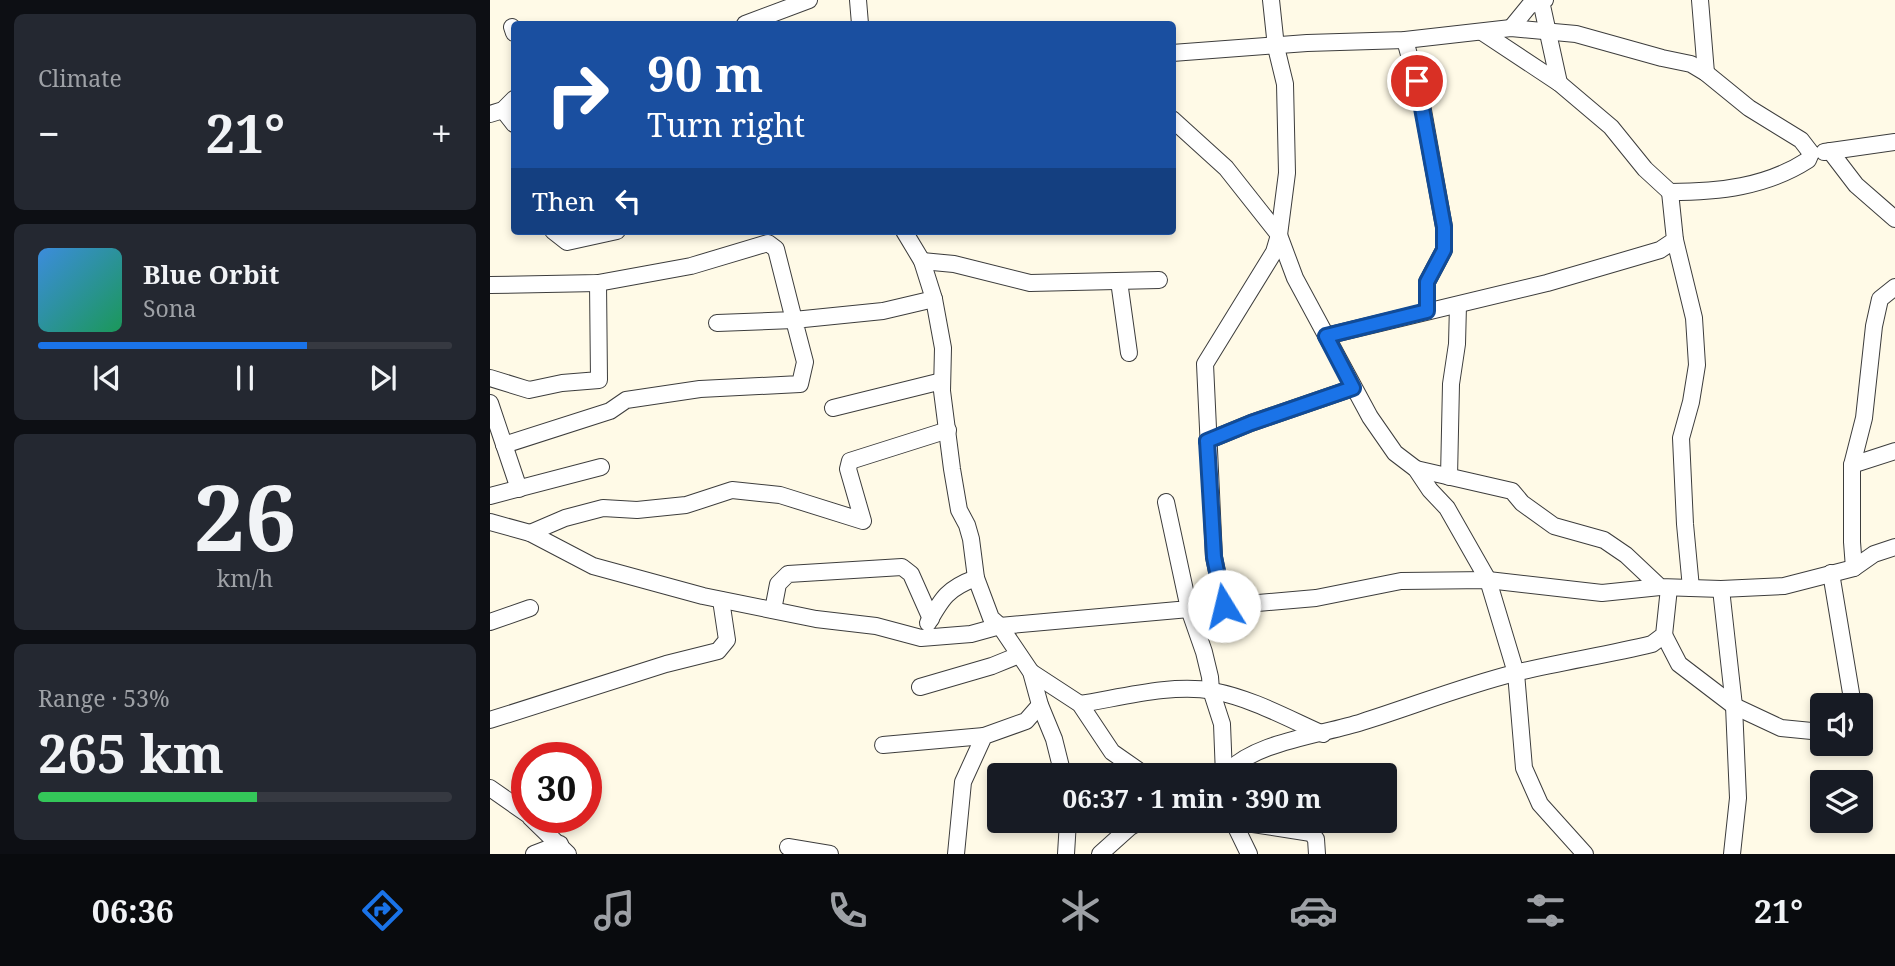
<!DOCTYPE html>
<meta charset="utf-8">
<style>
:root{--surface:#171b24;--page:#242831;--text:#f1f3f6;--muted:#9ea1a6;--line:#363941;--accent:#1a73e8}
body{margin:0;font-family:"Noto Serif",serif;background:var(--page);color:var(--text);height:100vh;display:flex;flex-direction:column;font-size:26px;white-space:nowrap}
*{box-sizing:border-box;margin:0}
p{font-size:23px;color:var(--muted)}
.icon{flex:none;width:38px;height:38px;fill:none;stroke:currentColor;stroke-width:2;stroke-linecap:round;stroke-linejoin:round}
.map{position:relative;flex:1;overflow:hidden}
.side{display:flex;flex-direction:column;gap:14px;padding:14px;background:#0d0f14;width:490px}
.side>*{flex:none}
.top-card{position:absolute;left:21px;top:21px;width:665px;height:214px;border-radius:7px;box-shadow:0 4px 10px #0003;background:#1a4fa0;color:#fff;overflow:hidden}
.controls{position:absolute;left:1320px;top:693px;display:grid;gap:14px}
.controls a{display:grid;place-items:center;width:63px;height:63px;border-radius:7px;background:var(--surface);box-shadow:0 4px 10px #0003;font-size:35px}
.speed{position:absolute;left:21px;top:742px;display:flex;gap:14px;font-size:35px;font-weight:700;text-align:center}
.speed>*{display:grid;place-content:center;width:91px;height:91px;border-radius:50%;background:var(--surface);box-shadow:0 4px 10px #0003;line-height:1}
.speed .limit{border:10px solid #d22;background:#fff;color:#111}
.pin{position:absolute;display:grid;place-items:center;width:60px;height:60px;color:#fff;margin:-30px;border:4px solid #fff;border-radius:50%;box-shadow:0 2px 7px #0007}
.me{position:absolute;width:77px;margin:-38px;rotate:351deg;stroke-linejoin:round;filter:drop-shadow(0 0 5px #0008)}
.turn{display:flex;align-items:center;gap:24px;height:147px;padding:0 21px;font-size:32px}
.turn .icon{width:91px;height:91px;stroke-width:2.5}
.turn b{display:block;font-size:49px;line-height:60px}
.then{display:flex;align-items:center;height:66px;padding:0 21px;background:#0003;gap:14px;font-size:26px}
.big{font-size:52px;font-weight:700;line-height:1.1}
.side .tile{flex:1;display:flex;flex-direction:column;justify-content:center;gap:10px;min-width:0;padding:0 24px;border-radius:10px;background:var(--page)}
.side .dial{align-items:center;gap:0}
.dial b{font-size:91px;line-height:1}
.song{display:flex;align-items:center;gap:21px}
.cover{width:84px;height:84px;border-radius:10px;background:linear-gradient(135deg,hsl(210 70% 55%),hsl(150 70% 35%))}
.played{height:7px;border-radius:4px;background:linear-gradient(90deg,var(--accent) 65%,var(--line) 65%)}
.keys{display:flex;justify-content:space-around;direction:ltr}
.heat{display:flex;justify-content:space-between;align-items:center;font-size:38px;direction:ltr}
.charge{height:10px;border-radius:5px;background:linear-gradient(90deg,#34c759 53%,var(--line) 0)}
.trip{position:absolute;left:497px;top:763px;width:410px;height:70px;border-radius:7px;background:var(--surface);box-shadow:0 4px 10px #0003;font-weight:700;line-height:70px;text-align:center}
.tabs{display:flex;height:112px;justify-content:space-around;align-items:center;background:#090b0e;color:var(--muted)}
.tabs .icon{width:49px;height:49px}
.tabs .on{color:var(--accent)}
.tabs b{font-size:32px;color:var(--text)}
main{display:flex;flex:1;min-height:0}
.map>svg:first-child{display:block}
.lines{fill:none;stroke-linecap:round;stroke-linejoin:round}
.minor-casing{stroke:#3d3d3d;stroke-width:18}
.minor{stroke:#fff;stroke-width:16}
.route-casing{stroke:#114b97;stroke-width:18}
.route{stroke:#1a73e8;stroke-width:12}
</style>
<main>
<section class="side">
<div class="tile"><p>Climate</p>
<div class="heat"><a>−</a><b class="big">21°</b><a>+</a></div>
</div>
<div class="tile">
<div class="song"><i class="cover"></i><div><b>Blue Orbit</b><p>Sona</p></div></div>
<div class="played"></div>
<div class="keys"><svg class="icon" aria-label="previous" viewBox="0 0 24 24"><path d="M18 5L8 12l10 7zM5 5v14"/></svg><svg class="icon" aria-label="pause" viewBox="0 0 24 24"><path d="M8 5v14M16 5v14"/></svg><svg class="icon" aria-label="next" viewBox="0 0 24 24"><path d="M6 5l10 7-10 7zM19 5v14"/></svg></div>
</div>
<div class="tile dial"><b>26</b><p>km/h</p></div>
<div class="tile"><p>Range · 53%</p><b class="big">265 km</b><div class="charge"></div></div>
</section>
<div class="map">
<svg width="1405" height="854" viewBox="0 0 1405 854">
<rect width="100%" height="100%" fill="#fffae7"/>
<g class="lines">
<defs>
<g id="minor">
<path d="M368,0L370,24"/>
<path d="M1055,0L1051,1L1069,83"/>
<path d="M1210,0L1216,73"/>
<path d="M255,24L319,0"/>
<path d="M22,27L24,33"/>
<path d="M1021,28L1039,6L1051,0"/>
<path d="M992,32L1069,83L1121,127L1155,169L1180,192"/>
<path d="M915,40L931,99L954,227V250L937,282V311"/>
<path d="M682,53L817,43L915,40L1021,28L1086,34L1172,58L1201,64L1216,73L1259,108L1311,140L1321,153"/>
<path d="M13,110L24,124"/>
<path d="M0,114L13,110L24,99"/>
<path d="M682,119L736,168L789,235L805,278L880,417L905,453L926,469L940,490L957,508L998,580L1026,673L1034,768L1050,804L1095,854"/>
<path d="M1340,151L1366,185L1405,219"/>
<path d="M1334,152L1405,142"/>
<path d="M63,231L77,242L127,231"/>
<path d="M414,231L432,261L444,299L453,348L452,391L462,469L469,510L477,525L481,539L486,578L501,618L510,626L541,672L550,705L564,739L573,775"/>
<path d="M1185,240L1204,318L1207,365L1201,402L1191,438L1195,524L1201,588"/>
<path d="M432,261L464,264L540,283L669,280"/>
<path d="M629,281L639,353"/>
<path d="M0,285L108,283L201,266L278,243L286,249L304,320L227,323"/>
<path d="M836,336L1057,283L1170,250L1185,240L1180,192C1229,192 1276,187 1318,160L1321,153"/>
<path d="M0,378L39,390L72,383L109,380L108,283"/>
<path d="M0,403L29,489"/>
<path d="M343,408L452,381"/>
<path d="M717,441L761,423L863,388"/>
<path d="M14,445L120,411L136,400L210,389L310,384L315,362L304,320L393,311L444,299"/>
<path d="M1362,465L1405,451"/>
<path d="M926,469L1022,491L1032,503L1064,526L1114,540L1136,555L1170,587L1231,589L1294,586L1364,568L1384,554L1405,547"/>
<path d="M959,477L961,384L967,344L968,305"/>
<path d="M0,496L111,467"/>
<path d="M0,522L40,533L103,566L213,596L326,619L386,626L431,638L481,634L510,626L699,609L676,502"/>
<path d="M40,533L75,518L113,508L147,510L196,505L242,490L290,495L373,521L358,469L360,461L458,430"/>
<path d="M1364,568L1362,542V465L1374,418L1384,326L1390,299L1405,287"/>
<path d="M1341,573L1363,705"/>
<path d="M1231,589L1244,706L1248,798L1242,854"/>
<path d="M734,606L826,598L911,581L998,580L1112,593L1170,587"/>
<path d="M283,610L288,584L298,574L412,567L421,574L441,619"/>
<path d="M0,622L40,608"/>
<path d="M438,623C452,598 458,588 486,578"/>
<path d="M1174,635L1189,664L1244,706L1291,728L1332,732"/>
<path d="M541,672L590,704L622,752L655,775"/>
<path d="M430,687L502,666L529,655"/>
<path d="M590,704C629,698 683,683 723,691C761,698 797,718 833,734"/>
<path d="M0,720L176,664L228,651L237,640L231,600"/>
<path d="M393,745L494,736"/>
<path d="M734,775L732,724L721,690L720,677L714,652L699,609L734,606L724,557L715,364L784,252L789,235L797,173L795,84L786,47L781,0"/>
<path d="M735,775C761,742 832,735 872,722C923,706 973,686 1025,673C1070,662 1117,655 1162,644L1174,635L1179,588"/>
<path d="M0,788L37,814"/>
<path d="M40,817L78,854"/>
<path d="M743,821L821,833L826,839L827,854"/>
<path d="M743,821L759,854"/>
<path d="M298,847L340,854"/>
<path d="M44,854L70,844"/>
<path d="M466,854L473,782L494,736L536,721L550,705"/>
<path d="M576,854L578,821"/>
<path d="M610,854L640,827L651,821"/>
</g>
</defs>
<use href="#minor" class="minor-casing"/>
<use href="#minor" class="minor"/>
</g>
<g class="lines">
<defs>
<path id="route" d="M734,606L724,557L717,441L761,423L863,388L836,336L937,311V282L954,250V227L927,81"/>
</defs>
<use href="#route" class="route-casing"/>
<use href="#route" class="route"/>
</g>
</svg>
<div class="controls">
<a><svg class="icon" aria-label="sound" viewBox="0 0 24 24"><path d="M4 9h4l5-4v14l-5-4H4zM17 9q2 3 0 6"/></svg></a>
<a><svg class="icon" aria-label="layers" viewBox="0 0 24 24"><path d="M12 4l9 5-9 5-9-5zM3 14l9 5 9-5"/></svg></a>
</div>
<div class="speed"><div class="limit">30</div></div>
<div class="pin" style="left:927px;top:81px;background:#d93025"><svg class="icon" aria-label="arrive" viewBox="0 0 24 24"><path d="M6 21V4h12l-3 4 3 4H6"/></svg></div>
<svg class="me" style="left:734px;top:606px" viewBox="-20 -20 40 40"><circle r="19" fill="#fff"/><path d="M0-13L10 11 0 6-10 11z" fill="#1a73e8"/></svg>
<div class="trip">06:37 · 1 min · 390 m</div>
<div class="top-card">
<div class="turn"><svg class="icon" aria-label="right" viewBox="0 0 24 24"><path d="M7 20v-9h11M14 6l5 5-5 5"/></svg><div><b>90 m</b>Turn right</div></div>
<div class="then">Then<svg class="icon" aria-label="left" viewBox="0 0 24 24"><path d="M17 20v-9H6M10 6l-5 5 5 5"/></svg></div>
</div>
</div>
</main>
<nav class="tabs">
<b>06:36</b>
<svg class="icon on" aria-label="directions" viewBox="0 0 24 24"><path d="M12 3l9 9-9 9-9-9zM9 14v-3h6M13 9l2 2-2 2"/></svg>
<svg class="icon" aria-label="music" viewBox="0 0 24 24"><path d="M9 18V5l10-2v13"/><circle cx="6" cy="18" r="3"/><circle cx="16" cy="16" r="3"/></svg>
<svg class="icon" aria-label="phone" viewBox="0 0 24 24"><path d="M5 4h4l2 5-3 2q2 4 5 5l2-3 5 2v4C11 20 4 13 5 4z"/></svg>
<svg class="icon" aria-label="climate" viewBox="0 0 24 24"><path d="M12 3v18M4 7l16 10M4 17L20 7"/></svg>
<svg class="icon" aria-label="car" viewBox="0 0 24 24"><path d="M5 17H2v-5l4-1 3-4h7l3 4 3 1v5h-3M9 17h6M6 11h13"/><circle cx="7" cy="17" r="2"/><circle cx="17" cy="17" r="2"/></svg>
<svg class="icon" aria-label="filters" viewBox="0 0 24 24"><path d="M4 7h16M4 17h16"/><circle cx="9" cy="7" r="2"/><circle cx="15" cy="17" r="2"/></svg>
<b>21°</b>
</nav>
